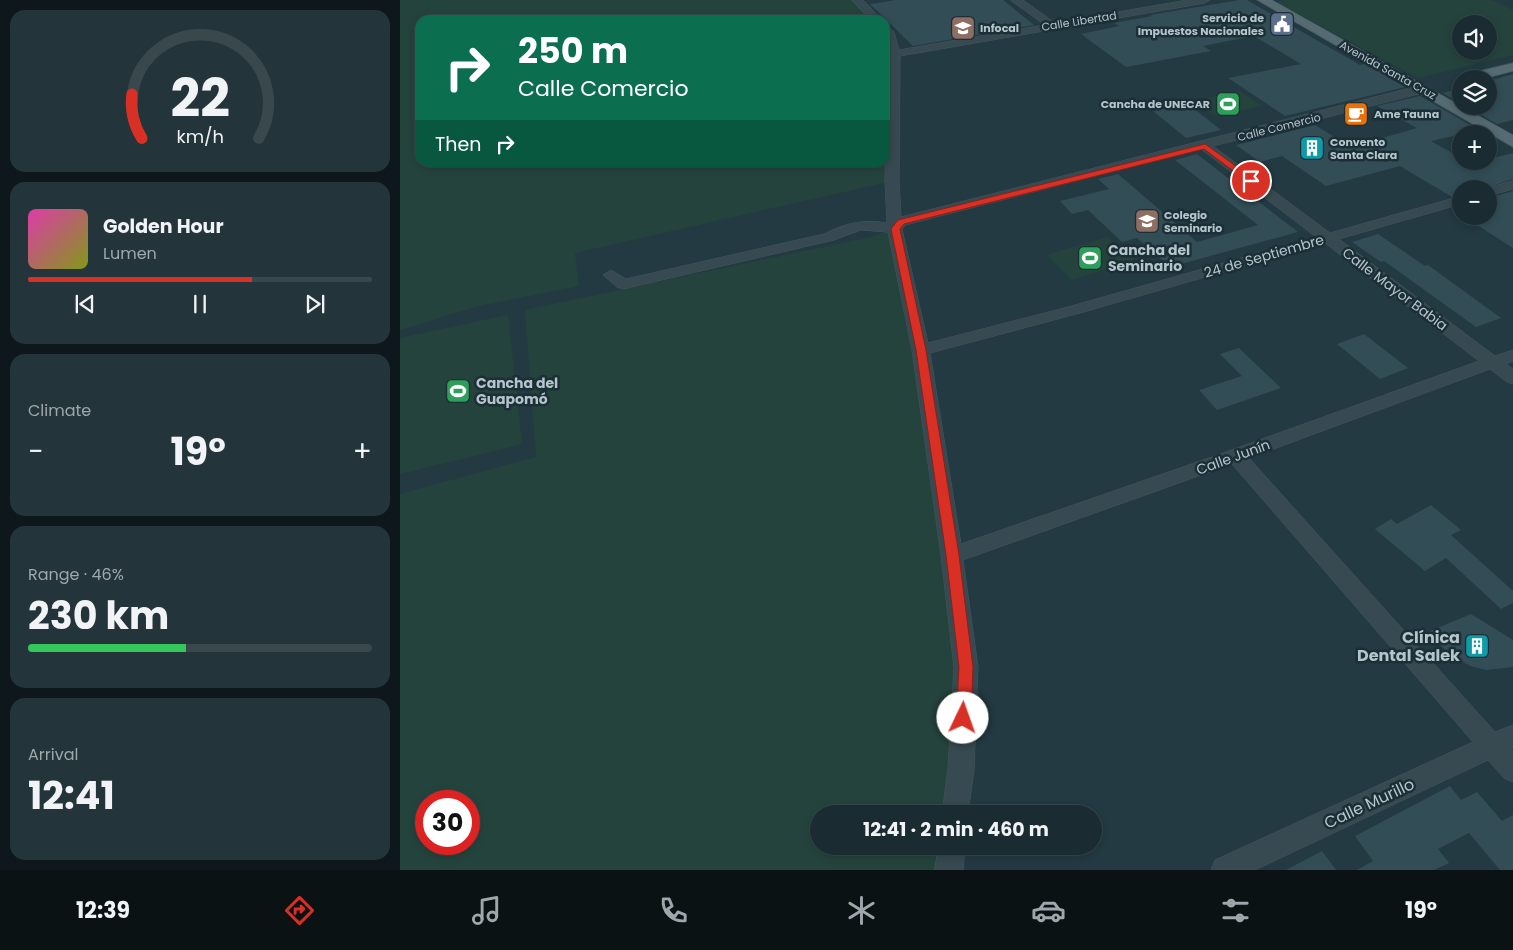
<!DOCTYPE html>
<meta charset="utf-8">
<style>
:root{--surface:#1a2c32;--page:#23343a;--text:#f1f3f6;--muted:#9fa7ac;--line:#38484d;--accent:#d93025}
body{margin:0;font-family:Poppins,sans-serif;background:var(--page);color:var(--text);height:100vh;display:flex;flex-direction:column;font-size:19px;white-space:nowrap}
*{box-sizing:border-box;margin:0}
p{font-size:16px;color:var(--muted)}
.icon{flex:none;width:28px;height:28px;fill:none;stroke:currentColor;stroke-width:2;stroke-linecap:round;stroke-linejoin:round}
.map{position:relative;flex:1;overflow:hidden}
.panel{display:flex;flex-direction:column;gap:10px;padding:10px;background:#0e181c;width:400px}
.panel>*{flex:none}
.banner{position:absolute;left:15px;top:15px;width:475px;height:152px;border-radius:15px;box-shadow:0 2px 8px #0003,0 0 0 1px var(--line);background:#0b6e4f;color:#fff;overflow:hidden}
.buttons{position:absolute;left:1052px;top:15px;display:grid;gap:10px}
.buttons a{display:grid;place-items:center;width:45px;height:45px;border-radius:50%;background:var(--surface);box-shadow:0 2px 8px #0003,0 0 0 1px var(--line);font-size:25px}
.speed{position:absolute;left:15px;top:790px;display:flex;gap:10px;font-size:25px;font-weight:700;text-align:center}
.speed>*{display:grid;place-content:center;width:65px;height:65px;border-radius:50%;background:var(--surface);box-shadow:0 2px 8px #0003,0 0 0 1px var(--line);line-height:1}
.speed .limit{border:8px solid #d22;background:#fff;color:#111}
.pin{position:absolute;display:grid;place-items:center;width:42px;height:42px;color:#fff;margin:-21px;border:2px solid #fff;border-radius:50%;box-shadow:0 1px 5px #0007}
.me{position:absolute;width:55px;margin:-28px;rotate:3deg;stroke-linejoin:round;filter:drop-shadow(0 0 4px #0008)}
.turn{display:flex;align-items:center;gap:18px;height:105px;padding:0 20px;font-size:22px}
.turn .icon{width:65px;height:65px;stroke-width:2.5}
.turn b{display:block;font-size:35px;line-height:42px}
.then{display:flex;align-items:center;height:48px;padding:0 20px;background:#0003;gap:10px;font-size:19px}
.big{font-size:38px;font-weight:700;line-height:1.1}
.panel .widget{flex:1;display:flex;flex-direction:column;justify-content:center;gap:8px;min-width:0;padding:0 18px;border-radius:15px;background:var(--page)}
.panel .dial{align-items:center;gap:0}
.dial svg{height:130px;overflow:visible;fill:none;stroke:var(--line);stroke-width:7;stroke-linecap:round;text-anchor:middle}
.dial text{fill:var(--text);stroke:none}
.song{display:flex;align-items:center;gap:15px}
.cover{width:60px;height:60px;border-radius:8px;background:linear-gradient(135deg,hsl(320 70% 55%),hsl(70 70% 35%))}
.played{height:5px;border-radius:2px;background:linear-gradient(90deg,var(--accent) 65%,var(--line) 65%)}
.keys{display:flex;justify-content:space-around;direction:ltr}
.heat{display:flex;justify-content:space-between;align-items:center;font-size:28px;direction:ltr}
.charge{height:8px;border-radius:4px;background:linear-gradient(90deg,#34c759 46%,var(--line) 0)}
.trip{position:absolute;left:410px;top:805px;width:292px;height:50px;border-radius:25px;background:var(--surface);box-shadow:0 2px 8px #0003,0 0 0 1px var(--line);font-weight:700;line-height:50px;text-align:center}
.dock{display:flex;height:80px;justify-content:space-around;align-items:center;background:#0a1214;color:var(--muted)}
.dock .icon{width:35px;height:35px}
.dock .selected{color:var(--accent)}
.dock b{font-size:22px;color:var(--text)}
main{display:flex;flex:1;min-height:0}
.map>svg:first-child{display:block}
.green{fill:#25433d;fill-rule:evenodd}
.building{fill:#324d56}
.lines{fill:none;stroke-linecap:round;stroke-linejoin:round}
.minor-casing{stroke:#44565d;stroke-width:1}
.major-casing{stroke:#44565d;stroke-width:1}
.minor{fill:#374a51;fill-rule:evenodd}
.major{fill:#556a71;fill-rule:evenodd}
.route{fill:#d93025;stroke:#8d1f18}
.labels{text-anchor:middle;stroke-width:5;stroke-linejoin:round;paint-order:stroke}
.far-poi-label{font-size:11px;font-weight:bold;fill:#b4c5cc;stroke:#1c2f36;text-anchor:start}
.far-street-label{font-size:11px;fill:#b4c5cc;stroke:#1c2f36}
.poi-label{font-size:14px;font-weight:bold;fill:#b4c5cc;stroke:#1c2f36;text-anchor:start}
.street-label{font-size:14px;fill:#b4c5cc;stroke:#1c2f36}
.near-poi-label{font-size:16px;font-weight:bold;fill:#b4c5cc;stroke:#1c2f36;text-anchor:end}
.near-street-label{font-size:16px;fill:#b4c5cc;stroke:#1c2f36}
</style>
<main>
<section class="panel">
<div class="widget dial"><svg viewBox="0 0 100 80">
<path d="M14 69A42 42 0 1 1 86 69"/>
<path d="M14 69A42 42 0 0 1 8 42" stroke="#d93025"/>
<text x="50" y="56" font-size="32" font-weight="700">22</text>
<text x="50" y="72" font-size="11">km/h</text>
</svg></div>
<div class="widget">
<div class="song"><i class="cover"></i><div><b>Golden Hour</b><p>Lumen</p></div></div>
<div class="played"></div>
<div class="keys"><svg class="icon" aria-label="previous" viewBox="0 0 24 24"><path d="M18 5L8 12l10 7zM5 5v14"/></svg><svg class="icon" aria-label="pause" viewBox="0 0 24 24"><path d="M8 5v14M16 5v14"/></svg><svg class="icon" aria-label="next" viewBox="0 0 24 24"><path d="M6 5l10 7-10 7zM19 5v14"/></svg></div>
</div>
<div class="widget"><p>Climate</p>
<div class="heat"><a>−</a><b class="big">19°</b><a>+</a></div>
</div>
<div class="widget"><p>Range · 46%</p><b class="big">230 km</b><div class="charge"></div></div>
<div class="widget"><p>Arrival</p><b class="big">12:41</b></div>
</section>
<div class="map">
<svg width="1113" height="870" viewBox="0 0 1113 870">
<rect width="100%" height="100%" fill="#233a42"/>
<g class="green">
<path d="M0,0H456L477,20H20V162H485V28L489,32L492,181L175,253L179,286L78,306L0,330Z"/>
<path d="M886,0H1091L1113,10V55L1018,78L876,2ZM1061,24H1089V51H1061Z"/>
<path d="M840,91L862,106L815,116L794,101Z"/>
<path d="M495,229L566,667L555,814H419V846H552L549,870H0V494L136,457L125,310L471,237ZM26,801H69V844H26Z"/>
<path d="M707,237L734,260L672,280L646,255Z"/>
<path d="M108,315L122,444L0,474V338Z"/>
</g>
<g class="building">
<path d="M496,0H603L634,25L513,46L470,4Z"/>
<path d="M839,0H847L960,65L965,64L1005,87L885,116L828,78L901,64L854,36L803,46L811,51L726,67L681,34L719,26L714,23L752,16L750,15Z"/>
<path d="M1113,74V120L1097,124L1066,106H1089V81Z"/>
<path d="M1061,88V104L1043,93Z"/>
<path d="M1020,96L1079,130L1031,141L1061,158V161L1071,163L1089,161V159L1113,153V179L1083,189H1061V194L1052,197L1000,166L926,186L882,156L860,162L836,145L915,125L951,147L1017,128L977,106Z"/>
<path d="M788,104L821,130L786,138L753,111Z"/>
<path d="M797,154L898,232L770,267L737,238L722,242L688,210L672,214L660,201L709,189L698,179L718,174L797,242L858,225L775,160Z"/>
<path d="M1113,191V248L1063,216H1089V198Z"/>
<path d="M978,234L1025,266L1028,265L1101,318L1076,327L984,261L981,262L952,242Z"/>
<path d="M964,334L1008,368L980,379L937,344Z"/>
<path d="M839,348L881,388L817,410L799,390L842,376L820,354Z"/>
<path d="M1031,505L1061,530L1051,535L1113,591V603L1101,609L1046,558L1025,571L975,529L991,519L997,524Z"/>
<path d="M1071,614L1113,640V667L1086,670L1070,666L1046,651L1028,632Z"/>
<path d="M1050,786L1061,800L1077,792L1102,821L1113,815V870H1100L1069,833L1038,849L1049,863L1034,870H957L973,861L955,836Z"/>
<path d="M922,851L936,870H886Z"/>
</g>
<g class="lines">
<defs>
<g id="minor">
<path d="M452,0H463L482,20H471Z"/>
<path d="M611,0H623L655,23L787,0H810L805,3L500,56L499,181L501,217L1022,85L1028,89L1026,92L813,146L930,233L1061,196V204L939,239L1095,356L1113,350V361L1106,364L1113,369V384L1107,382L1090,369L849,458L1095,732L1113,725V748L1111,749L1113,752V782L1104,778L1088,760L855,870H811L815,860L1073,742L832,464L563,560L578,667L574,769L568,814H542L548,769L554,667L541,555L512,350L488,232L461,230L434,240L223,289L217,287L203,275L211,270L226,279L424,234C445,223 464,219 487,223L485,181L488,54L485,25L494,32L499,50L644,25ZM801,149L916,237L668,307L528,343L502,229L506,225ZM925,243L1079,361L829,451L561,544L530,353L680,313Z"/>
<path d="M1113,181V189L1089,196V189H1085Z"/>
<path d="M539,846H565L563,870H535Z"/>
</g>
<g id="major">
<path d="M857,0H872L1113,135V147Z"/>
<path d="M1113,63V71L1083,79H1061V83L1057,79L1059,76Z"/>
</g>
</defs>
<use href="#minor" class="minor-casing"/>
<use href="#major" class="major-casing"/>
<use href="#minor" class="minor"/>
<use href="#major" class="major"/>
</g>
<path class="route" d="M805,144L854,179V182H848L804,149L504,224L500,229L526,350L559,555L573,667L571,718L569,722L563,724L558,722L556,718L559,667L546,555L516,350L491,229L498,220Z"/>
<defs>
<symbol id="civic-square" viewBox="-11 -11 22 22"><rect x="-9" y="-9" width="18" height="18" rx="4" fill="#5c6f8a" stroke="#1c2f36"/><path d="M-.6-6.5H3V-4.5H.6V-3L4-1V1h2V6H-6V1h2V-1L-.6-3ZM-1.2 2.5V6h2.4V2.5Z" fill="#fff"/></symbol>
<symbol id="university-square" viewBox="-11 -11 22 22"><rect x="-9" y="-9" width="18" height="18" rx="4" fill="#8d6e63" stroke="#1c2f36"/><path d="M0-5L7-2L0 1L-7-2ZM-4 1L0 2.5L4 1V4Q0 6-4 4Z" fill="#fff"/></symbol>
<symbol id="stadium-square" viewBox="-11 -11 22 22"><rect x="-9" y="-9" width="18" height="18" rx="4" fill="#2e9e5b" stroke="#1c2f36"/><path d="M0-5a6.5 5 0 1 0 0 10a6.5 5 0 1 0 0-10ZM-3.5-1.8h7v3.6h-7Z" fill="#fff"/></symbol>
<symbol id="cafe-square" viewBox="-11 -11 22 22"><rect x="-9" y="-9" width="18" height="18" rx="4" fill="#e8710a" stroke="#1c2f36"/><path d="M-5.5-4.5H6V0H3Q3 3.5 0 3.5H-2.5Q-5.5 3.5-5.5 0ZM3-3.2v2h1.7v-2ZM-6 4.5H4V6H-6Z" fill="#fff"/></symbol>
<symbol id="building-square" viewBox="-11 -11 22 22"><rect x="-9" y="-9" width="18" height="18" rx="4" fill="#0f9aa8" stroke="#1c2f36"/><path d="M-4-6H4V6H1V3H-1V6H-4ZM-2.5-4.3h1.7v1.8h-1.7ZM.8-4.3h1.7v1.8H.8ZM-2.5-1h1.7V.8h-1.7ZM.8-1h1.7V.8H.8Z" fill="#fff"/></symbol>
<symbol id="school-square" viewBox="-11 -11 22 22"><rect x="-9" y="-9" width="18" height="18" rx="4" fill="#8d6e63" stroke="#1c2f36"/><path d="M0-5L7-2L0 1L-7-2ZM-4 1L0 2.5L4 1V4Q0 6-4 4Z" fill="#fff"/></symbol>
</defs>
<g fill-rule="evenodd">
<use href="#civic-square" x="868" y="10" width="28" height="28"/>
<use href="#university-square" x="549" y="14" width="28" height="28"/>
<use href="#stadium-square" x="814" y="90" width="28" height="28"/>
<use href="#cafe-square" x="942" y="100" width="28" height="28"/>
<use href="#building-square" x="898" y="134" width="28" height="28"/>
<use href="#school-square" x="733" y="207" width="28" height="28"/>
<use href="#stadium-square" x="676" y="244" width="28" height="28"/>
<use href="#stadium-square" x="44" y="377" width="28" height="28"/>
<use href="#building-square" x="1063" y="632" width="28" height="28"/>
</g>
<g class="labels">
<g class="far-poi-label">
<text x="864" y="22" text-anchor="end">Servicio de<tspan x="864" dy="13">Impuestos Nacionales</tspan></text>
<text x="580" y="32">Infocal</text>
<text x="810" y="108" text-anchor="end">Cancha de UNECAR</text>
<text x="974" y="118">Ame Tauna</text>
<text x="930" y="146">Convento<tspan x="930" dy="13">Santa Clara</tspan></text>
<text x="764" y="219">Colegio<tspan x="764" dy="13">Seminario</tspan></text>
</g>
<g class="far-street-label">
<text transform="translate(679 21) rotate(-9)" y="4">Calle Libertad</text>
<text transform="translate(988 70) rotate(29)" y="4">Avenida Santa Cruz</text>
<text transform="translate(879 127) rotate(-14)" y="4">Calle Comercio</text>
</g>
<g class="poi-label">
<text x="708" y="255">Cancha del<tspan x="708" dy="16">Seminario</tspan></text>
<text x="76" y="388">Cancha del<tspan x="76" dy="16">Guapomó</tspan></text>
</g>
<g class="street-label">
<text transform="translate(864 256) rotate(-16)" y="5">24 de Septiembre</text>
<text transform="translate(995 289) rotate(37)" y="5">Calle Mayor Babia</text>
<text transform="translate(833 457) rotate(-20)" y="5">Calle Junín</text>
</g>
<g class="near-poi-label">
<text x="1060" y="643">Clínica<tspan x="1060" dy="18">Dental Salek</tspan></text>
</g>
<g class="near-street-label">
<text transform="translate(969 803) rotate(-25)" y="6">Calle Murillo</text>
</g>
</g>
</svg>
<div class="buttons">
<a><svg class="icon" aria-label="sound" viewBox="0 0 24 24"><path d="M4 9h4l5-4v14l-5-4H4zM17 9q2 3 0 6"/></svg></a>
<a><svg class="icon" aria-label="layers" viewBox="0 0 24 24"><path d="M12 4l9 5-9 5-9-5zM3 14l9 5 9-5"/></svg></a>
<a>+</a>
<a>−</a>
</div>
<div class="speed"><div class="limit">30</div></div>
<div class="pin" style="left:851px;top:181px;background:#d93025"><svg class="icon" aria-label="arrive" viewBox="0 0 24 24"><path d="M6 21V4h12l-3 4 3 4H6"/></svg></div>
<svg class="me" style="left:563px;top:718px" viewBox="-20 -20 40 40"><circle r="19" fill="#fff"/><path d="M0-13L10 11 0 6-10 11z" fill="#d93025"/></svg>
<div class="trip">12:41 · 2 min · 460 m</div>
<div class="banner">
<div class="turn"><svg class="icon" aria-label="right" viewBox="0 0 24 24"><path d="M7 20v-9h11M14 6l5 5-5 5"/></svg><div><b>250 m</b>Calle Comercio</div></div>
<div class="then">Then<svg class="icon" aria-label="right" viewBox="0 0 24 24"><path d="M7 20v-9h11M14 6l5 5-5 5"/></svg></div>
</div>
</div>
</main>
<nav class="dock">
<b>12:39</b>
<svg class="icon selected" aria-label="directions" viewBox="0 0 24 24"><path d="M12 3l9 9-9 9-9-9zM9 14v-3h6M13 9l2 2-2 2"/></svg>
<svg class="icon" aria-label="music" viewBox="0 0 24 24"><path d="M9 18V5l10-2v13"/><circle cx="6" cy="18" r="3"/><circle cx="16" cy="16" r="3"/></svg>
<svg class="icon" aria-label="phone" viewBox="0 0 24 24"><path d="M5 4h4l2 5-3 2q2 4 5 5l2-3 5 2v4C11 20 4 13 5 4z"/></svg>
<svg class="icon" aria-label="climate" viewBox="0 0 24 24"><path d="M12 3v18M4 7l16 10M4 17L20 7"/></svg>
<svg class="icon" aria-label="car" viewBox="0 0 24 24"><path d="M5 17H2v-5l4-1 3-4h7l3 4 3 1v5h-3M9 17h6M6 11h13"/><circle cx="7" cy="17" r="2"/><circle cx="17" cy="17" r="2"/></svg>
<svg class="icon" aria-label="filters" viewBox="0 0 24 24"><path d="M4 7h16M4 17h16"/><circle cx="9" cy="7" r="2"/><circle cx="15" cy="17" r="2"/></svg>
<b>19°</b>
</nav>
